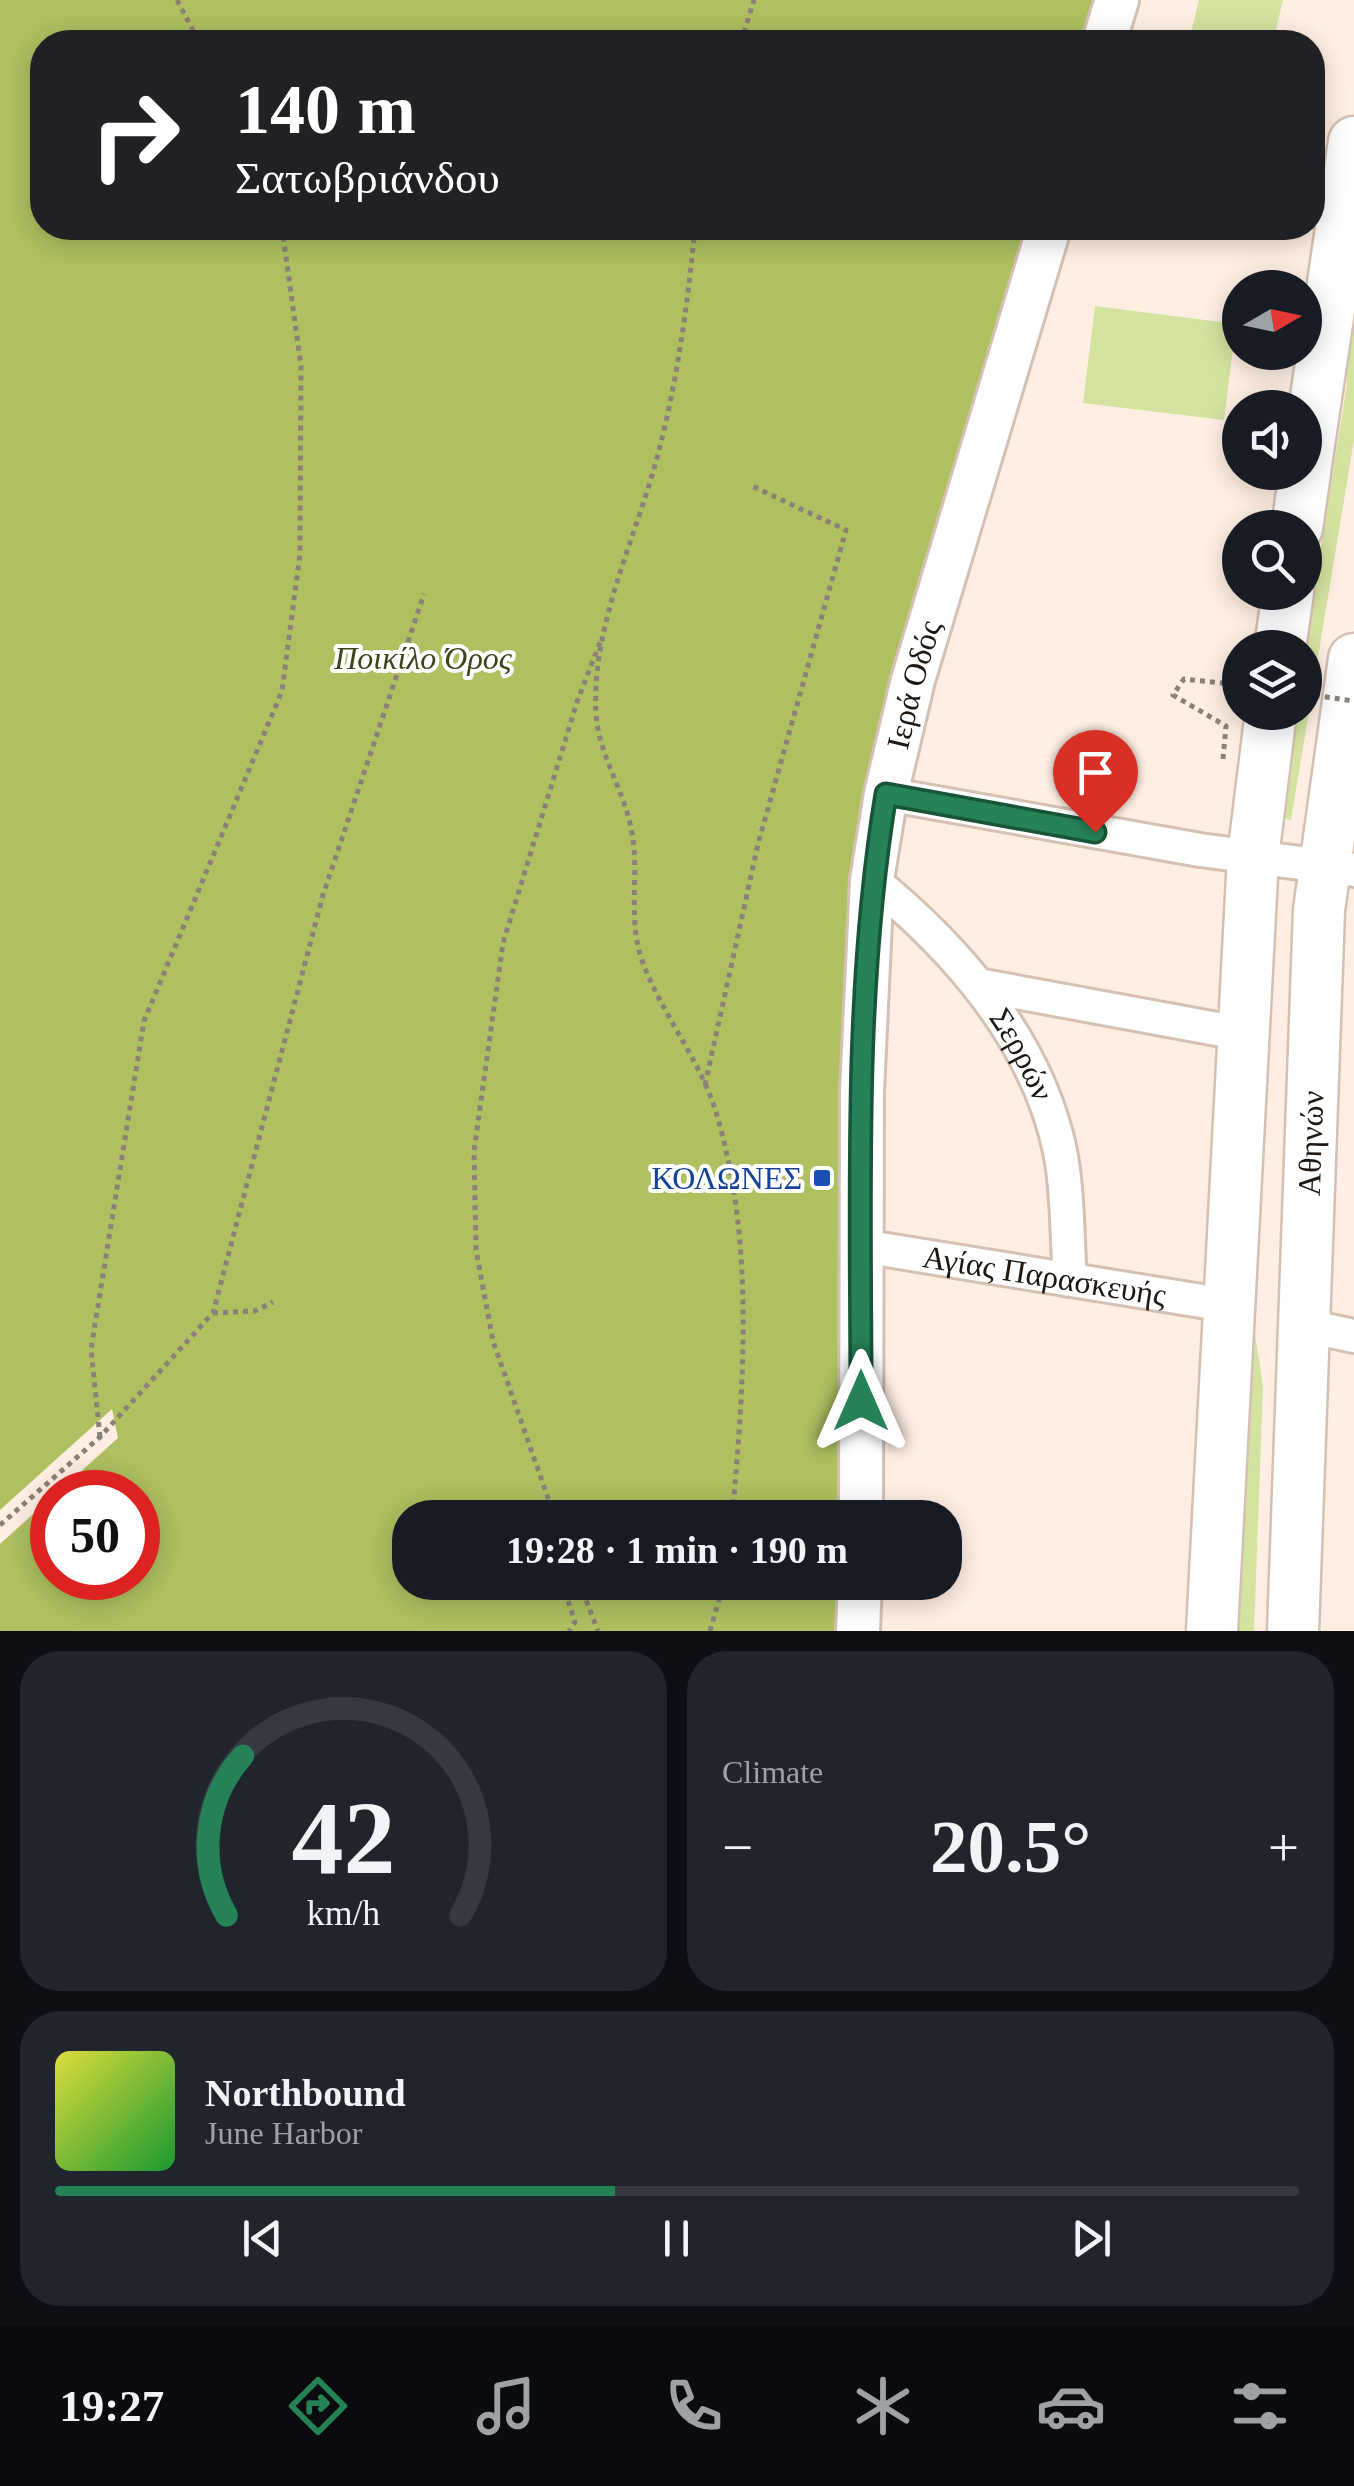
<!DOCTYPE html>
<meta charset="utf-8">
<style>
:root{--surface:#171b24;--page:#20242c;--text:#f1f3f6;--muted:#9ea1a6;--line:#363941;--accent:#258156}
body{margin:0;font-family:Georgia,serif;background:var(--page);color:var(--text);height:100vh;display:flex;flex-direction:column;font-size:38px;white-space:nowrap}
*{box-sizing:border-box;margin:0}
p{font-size:32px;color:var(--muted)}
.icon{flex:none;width:55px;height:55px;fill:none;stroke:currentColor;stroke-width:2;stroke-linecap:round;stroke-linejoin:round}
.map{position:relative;height:1631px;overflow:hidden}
.side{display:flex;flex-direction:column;gap:20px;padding:20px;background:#0d0f14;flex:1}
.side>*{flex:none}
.guide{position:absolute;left:30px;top:30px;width:1295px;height:210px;border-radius:40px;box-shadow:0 5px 25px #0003;background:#202124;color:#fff;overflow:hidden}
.needle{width:65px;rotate:81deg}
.controls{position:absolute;left:1222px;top:270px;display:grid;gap:20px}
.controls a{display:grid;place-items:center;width:100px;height:100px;border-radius:50%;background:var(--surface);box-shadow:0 5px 25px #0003;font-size:50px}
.speed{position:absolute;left:30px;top:1470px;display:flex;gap:20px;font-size:50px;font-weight:700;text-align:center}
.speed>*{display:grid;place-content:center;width:130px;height:130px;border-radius:50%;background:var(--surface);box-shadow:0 5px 25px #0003;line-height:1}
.speed .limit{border:15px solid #d22;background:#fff;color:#111}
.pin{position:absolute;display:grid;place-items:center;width:85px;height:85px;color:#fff;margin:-102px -42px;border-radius:50% 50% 50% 0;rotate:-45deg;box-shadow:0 0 10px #0007}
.pin .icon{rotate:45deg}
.me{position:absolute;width:110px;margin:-55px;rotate:0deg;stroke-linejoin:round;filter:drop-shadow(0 0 8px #0008)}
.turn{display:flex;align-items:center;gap:35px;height:210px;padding:0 40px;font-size:45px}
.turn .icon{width:130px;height:130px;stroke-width:2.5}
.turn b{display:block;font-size:70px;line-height:85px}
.big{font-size:75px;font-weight:600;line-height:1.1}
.side .widget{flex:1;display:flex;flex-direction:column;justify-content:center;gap:15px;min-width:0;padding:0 35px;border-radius:40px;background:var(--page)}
.side .dial{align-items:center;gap:0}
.dial svg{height:260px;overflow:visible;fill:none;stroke:var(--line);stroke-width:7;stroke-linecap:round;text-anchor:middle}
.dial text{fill:var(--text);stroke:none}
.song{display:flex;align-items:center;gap:30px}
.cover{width:120px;height:120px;border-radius:15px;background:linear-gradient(135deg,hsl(60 70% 55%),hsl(130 70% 35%))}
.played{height:10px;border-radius:5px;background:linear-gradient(90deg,var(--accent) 45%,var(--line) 45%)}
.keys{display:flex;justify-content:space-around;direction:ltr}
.heat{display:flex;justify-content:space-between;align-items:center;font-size:55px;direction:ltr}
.side .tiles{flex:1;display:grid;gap:20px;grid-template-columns:1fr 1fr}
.widget:last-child{grid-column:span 2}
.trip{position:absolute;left:392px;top:1500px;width:570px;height:100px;border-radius:40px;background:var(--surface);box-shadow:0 5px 25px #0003;font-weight:600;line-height:100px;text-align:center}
.tab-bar{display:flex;height:160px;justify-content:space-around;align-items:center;background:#090b0e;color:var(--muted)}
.tab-bar .icon{width:70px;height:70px}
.tab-bar .selected{color:var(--accent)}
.tab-bar b{font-size:45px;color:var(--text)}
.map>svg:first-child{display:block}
.green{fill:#d4e3a0}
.forest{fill:#aec060}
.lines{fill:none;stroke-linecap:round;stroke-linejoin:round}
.minor-casing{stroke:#d4c1b3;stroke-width:38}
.major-casing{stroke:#d4c1b3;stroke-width:48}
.highway-casing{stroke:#d4c1b3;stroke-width:55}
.path{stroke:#8c8178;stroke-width:5;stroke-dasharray:5 5;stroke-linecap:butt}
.minor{stroke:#fff;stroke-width:32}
.major{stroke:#fff;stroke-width:42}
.highway{stroke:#fff;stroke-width:50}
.path-bridge{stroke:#8c8178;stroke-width:5;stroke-dasharray:5 5;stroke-linecap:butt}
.route-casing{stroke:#185438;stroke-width:25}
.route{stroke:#258156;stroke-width:18}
.transit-dot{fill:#1a4fb4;stroke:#fff;stroke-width:4}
.labels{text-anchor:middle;stroke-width:8;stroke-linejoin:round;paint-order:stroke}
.park-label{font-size:32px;font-style:italic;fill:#3d441c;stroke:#fff}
.street-label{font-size:32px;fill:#1e1712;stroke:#fff}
.transit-label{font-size:32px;fill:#164399;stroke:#fff;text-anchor:end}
</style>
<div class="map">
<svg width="1354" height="1631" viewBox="0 0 1354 1631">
<rect width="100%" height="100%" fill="#ffefe3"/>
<g class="green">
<path d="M1199,0H1283L1273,42H1189Z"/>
<path d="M1354,274V440L1291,820L1277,817L1294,713L1305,712V647L1347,384L1345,327Z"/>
<path d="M1095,306L1236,324L1224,420L1083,403Z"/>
<path d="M1251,1308L1263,1386L1254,1631H1227Z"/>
</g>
<path class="forest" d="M0,0H1117L1104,42H42V228H1049L886,794L861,1517L410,1518V1582L860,1583L858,1631H0V1544L52,1497V1578H138V1492H58L118,1438L112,1409L0,1510Z"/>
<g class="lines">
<defs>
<g id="minor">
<path d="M886,794L1200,850L1354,870"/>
<path id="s1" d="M872,880C957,949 1037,1041 1060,1151C1068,1192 1067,1238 1070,1280"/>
<path d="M978,985L1244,1034"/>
<path id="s2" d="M862,1246L1226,1305"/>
<path d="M1302,1325L1354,1336"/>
</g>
<g id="major">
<path d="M1104,42L1117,0"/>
<path id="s3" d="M861,1518L862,1092L872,880L886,794L913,680L1049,228"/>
<path d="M858,1631L860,1582"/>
</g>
<g id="highway">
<path d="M1305,471L1354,142"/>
<path d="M1297,528L1305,472"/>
<path d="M1280,648L1288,592"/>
<path d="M1212,1631L1253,857L1271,712"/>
<path id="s4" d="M1293,1631L1319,910L1354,659"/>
</g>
</defs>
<use href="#minor" class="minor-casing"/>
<use href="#major" class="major-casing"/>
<use href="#highway" class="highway-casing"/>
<g class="path">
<path d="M177,0L199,42"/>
<path d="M741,42L754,0"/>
<path d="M695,228C687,308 677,386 655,465C633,544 591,630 596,714C599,756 623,788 631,828C641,873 626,919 643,963C662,1014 700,1060 716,1112C755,1241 744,1386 732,1518"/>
<path d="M1223,759L1226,726L1173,695L1184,679L1240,685"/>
<path d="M705,1085L758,844L846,530L752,486"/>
<path d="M213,1313L255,1311L273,1302"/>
<path d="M100,1437L91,1349L144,1021L282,691L300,554L301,366L282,228"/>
<path d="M555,1518L493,1341L476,1250L474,1151L503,943L577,702L601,640"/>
<path d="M0,1525L100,1437L213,1313L323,895L424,594"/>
<path d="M562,1582L575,1622L569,1631"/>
<path d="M579,1582L598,1631"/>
<path d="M710,1631L724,1582"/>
</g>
<use href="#minor" class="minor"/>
<use href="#major" class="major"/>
<use href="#highway" class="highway"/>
<path class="path-bridge" d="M1305,694L1354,701"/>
</g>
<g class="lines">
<defs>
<path id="route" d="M861,1401C861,1199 853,994 886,794L1095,832"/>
</defs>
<use href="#route" class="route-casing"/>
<use href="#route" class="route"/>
</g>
<rect class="transit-dot" x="812" y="1168" width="20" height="20" rx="5"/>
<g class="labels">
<g class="park-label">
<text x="423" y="669">Ποικίλο Όρος</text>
</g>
<g class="street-label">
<text dy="11" stroke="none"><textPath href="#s3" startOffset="838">Ιερά Οδός</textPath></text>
<text dy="11" stroke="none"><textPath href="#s1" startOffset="232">Σερρών</textPath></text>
<text dy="11" stroke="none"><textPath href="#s4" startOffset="488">Αθηνών</textPath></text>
<text dy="11" stroke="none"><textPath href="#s2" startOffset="185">Αγίας Παρασκευής</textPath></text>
</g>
<g class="transit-label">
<text x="802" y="1189">ΚΟΛΩΝΕΣ</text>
</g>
</g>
</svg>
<div class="controls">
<a><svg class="needle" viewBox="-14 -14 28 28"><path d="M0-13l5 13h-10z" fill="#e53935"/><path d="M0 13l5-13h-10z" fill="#9ea1a6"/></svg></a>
<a><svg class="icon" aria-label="sound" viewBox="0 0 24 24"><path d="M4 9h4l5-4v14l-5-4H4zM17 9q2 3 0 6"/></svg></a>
<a><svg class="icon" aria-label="search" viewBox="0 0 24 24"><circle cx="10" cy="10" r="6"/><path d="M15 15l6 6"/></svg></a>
<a><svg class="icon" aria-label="layers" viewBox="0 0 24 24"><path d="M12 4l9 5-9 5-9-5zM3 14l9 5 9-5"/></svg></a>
</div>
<div class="speed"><div class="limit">50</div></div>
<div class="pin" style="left:1095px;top:832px;background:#d93025"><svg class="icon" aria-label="arrive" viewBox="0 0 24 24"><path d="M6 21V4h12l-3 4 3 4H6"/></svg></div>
<svg class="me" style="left:861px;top:1401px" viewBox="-20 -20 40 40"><path d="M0-17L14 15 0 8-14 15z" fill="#258156" stroke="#fff" stroke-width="4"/></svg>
<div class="trip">19:28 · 1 min · 190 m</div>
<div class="guide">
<div class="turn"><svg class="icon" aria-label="right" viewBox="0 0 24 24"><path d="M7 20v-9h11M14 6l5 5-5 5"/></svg><div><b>140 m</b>Σατωβριάνδου</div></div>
</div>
</div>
<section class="side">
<div class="tiles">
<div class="widget dial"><svg viewBox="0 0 100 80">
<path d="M14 69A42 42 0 1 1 86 69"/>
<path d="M14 69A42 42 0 0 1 19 20" stroke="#258156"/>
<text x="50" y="56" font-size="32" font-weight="700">42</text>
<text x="50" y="72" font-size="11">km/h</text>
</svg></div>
<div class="widget"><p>Climate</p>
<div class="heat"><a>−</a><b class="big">20.5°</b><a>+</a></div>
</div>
<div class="widget">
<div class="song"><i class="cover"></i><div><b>Northbound</b><p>June Harbor</p></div></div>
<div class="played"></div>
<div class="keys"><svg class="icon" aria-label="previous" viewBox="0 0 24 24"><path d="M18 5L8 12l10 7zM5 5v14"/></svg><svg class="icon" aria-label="pause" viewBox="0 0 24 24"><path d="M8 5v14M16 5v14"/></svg><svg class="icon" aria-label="next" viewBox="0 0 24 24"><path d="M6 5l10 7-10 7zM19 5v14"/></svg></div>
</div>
</div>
</section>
<nav class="tab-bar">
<b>19:27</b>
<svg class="icon selected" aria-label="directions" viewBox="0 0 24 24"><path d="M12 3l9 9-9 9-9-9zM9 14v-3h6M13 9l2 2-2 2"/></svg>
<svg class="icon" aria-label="music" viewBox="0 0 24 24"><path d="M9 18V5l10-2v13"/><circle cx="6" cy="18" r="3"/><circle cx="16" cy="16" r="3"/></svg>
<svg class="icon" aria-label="phone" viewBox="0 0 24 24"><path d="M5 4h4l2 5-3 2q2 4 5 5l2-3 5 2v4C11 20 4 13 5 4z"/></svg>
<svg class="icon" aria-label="climate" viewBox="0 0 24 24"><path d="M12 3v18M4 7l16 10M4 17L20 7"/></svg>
<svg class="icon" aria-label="car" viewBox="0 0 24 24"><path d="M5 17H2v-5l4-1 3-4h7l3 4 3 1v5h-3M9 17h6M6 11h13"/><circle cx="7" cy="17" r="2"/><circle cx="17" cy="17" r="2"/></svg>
<svg class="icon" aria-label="filters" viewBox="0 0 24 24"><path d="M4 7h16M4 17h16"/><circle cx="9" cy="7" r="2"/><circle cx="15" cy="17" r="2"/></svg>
</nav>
